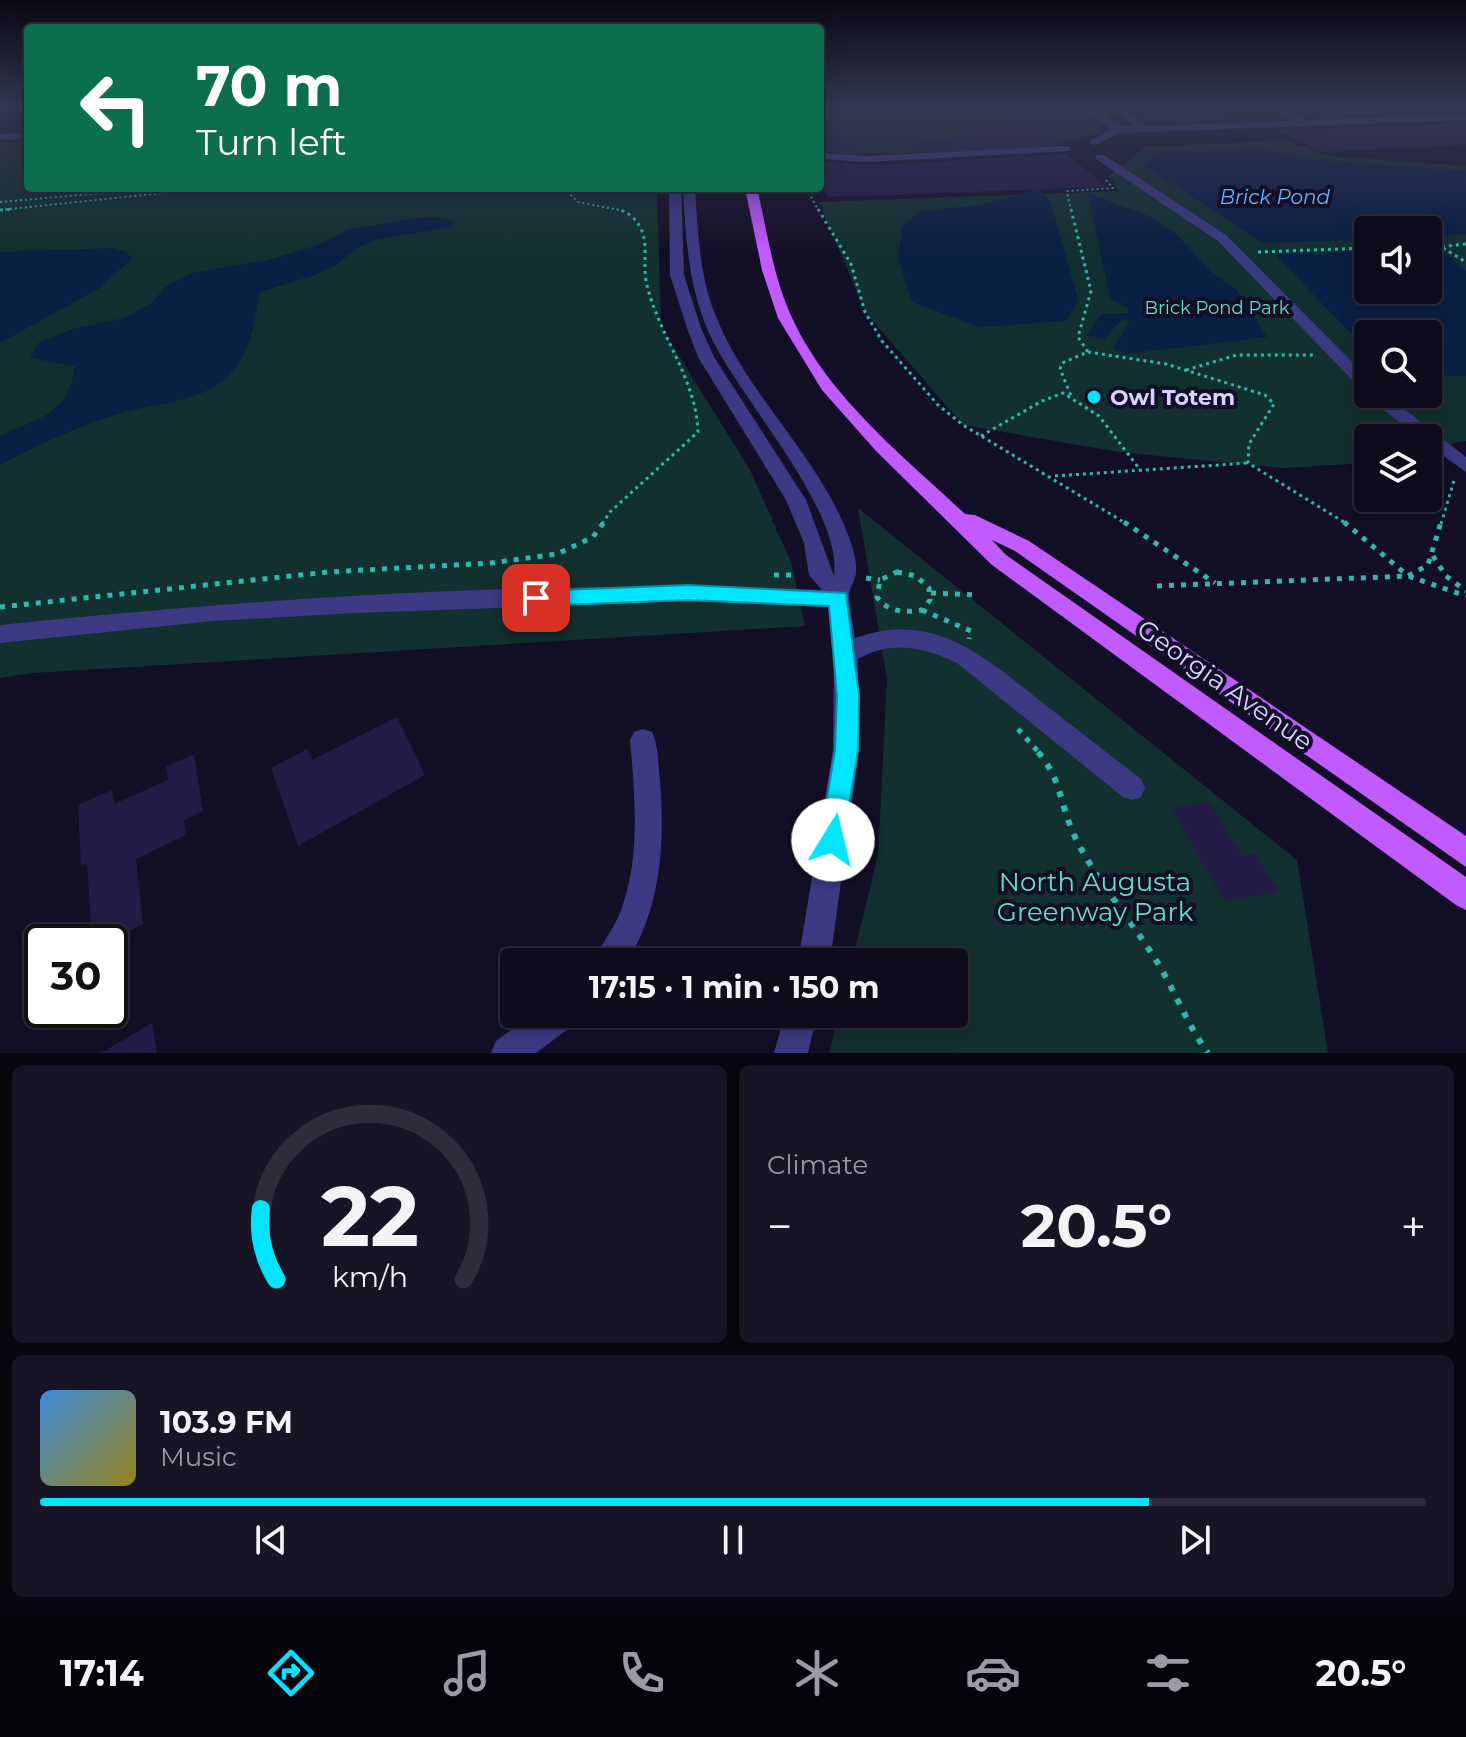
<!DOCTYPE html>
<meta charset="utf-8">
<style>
:root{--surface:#0e0b1c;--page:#171425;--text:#f1f3f6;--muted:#9b9ba3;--line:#2e2b3b;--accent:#00e5ff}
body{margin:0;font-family:Montserrat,sans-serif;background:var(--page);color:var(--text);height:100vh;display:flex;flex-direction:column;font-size:30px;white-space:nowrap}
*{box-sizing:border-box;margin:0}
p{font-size:26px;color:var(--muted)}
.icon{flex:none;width:44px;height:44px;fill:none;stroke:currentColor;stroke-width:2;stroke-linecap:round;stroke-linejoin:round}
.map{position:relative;height:1053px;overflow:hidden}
.panel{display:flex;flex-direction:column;gap:12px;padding:12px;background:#08060f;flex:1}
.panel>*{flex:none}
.banner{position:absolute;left:24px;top:24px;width:800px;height:168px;border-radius:8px;box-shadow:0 4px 20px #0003,0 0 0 2px var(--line);background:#0b6e4f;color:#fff;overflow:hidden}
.buttons{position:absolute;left:1354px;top:216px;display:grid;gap:16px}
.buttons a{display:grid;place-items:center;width:88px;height:88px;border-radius:8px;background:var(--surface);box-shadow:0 4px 20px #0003,0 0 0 2px var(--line);font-size:40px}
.speed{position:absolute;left:24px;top:924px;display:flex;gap:16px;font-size:40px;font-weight:700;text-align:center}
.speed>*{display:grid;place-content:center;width:104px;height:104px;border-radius:50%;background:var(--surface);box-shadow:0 4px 20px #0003,0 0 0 2px var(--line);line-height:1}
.speed .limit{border:4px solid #111;border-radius:12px;background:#fff;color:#111}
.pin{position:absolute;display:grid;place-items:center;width:68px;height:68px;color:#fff;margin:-34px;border-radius:16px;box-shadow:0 4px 12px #0006}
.me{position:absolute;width:88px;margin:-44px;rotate:9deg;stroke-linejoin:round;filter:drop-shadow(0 0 6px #0008)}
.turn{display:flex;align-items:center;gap:28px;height:168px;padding:0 40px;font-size:36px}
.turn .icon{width:104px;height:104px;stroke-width:2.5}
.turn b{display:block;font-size:56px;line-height:68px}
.big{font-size:60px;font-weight:700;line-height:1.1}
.panel .tile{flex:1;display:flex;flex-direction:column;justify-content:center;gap:12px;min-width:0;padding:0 28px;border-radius:12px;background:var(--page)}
.panel .dial{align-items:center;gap:0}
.dial svg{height:208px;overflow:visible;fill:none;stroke:var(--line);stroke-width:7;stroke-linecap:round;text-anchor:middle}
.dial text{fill:var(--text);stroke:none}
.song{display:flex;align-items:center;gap:24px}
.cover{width:96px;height:96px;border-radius:12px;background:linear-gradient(135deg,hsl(210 70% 55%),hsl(50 70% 35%))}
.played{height:8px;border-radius:4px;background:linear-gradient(90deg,var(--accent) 80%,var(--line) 80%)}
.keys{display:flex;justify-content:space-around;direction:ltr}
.heat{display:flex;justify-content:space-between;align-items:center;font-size:44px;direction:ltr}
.panel .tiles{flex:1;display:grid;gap:12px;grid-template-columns:1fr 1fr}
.tile:last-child{grid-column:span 2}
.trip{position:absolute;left:500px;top:948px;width:468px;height:80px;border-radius:8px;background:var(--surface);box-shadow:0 4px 20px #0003,0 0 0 2px var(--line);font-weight:700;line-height:80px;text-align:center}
.dock{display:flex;height:128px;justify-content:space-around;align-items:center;background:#06040b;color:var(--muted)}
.dock .icon{width:56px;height:56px}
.dock .on{color:var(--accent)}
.dock b{font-size:36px;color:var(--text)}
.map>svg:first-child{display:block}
.green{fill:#12302f;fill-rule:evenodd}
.water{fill:#0a1f44}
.building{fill:#241b47}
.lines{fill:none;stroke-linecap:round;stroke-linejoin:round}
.path-far3{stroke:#2fb8b0;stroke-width:2;stroke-dasharray:2 3;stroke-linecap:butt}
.path-far2{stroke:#2fb8b0;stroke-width:3;stroke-dasharray:3 4;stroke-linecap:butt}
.path-far1{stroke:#2fb8b0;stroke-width:5;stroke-dasharray:5 7;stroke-linecap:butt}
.path{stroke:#2fb8b0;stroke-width:6;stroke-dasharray:6 9;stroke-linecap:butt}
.minor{fill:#3d3a85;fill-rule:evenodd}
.major{fill:#c25bff;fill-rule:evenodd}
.route{fill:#00e5ff;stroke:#0095a6;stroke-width:2}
.poi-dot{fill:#00e5ff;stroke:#130f26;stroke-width:3}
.labels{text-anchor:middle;stroke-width:8;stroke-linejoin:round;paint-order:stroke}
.far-park-label{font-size:18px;fill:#5fe0c0;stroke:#130f26}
.far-water-label{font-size:20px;font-style:italic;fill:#62b6ff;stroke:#130f26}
.poi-label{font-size:22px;font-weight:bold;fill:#d9d4ff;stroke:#130f26;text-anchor:start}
.near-street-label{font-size:26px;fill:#d9d4ff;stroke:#130f26}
.near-park-label{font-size:26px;fill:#5fe0c0;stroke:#130f26}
</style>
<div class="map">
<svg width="1466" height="1053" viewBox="0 0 1466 1053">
<rect width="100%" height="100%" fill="#130f26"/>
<g class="green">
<path d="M820,105H1075L1104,132L1033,149L848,154L820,151Z"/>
<path d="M1286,140L1329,156L1466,166V441L1428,448V438H1368V463L1283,468L1119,452L963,425L865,312L819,202L1119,191L1109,176L1145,147ZM1368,230H1428V290H1368ZM1368,334H1428V394H1368Z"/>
<path d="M28,141V188H657L661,327L750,470L791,562L805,626L33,673L0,678V142Z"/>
<path d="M858,508L1297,860L1328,1053H829L839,1014H954V962H852L878,855L887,679Z"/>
</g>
<g class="water">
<path d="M1263,149L1308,159L1466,171V234L1428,237V230H1368V240L1263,243L1143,165L1157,153Z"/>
<path d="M1039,189L1050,200L1078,300L1066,321L979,327L912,302L898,258L902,227L920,211L981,205Z"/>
<path d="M1088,193L1149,216L1175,233L1214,274L1237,290L1267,337L1126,354L1113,349L1130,321L1121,320L1105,339L1086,335L1102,314L1128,313V308L1110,298Z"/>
<path d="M436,217L454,222L453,227L375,240L357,248L336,265L315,275L260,292C254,323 251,358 224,380C196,403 153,403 119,414C77,426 38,445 0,465V436C40,416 67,417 75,366L30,358L38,343L73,329L124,318L152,303L166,286L192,273L268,260L315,246L347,230L414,218Z"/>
<path d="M113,248L125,251L132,258L100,288L0,343V252Z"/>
<path d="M1441,249L1466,271V376L1428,375V334H1368V351L1275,255L1368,251V290H1428V251Z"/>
</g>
<g class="building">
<path d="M1011,105H1077L1095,121L1081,122L1090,128L1049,131Z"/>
<path d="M1126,105H1225L1226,120L1151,123Z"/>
<path d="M1344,105H1466V111L1307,117L1297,112L1351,109Z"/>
<path d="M820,118L865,153L820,150Z"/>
<path d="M1030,123L1054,144L916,151L906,142L978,136L960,129Z"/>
<path d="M1466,123V145L1320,152L1279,130Z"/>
<path d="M1067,154L1107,187L828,197L820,181V162L880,165Z"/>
<path d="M397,717L425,775L298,846L271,768L307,749L312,760Z"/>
<path d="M194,754L203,811L184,820L186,835L136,859L143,924L107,942H92L87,863L81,866L78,805L112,790L114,804L168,780L166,767Z"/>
<path d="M1209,802L1242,856L1255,854L1279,892L1225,901L1171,808Z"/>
<path d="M152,1023L157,1053H101Z"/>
</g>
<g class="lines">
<g class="path-far3">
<path d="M563,188L578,202L624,211"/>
<path d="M806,188L819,211"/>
<path d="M0,202L160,188"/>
<path d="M0,210L173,192L354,188"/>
<path d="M1071,211L1067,191L1113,188L1106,180"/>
</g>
<g class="path-far2">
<path d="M818,209L851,264L865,312L882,341L938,405L963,425L1127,524"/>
<path d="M1071,209L1091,291L1078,337L1088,352L1062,363L1060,369L1071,396"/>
<path d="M0,210L13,209"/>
<path d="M1428,248L1466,244"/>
<path d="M1443,248L1466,262"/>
<path d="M1258,252L1368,248"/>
<path d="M1088,352L1166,364L1265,395L1274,404L1249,444L1248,463L1347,524"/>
<path d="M1186,370L1237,355H1315"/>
<path d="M981,436L1042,401L1063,393L1099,416L1141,471"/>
<path d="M1055,476L1248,463"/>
<path d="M602,524L610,512L698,432C696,378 659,336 647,285C642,266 649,246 641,229C636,219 628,212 618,209"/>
<path d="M1441,524L1455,477"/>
</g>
<g class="path-far1">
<path d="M1124,522L1215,583"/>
<path d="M1344,522L1408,576L1428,565L1441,522"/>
<path d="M1433,556L1446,576L1466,591"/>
<path d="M897,572L916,576L929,588L930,600L922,610C905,613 887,612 877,597L880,580Z"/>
<path d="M774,575H797"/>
<path d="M866,578L880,580"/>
<path d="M1157,586L1408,576L1466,596"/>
<path d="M931,593L977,595"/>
<path d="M0,607L328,572L491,563L557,554L593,537L604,522"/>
<path d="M922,610L971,631L969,639"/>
<path d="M1018,729L1040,754"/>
</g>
<path class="path" d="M1038,752C1061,778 1060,804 1074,835C1095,879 1128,916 1154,957C1174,988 1186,1023 1208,1053"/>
<g class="minor">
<path d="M1080,105C1104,105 1107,127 1136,126L1106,105H1117L1148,126L1292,121L1266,105H1277L1306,120L1466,114V120L1120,133L1095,145L1091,144V140L1111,130Z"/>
<path d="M28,133V139L0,140V134Z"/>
<path d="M1066,146L1070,147V151L867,162L820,159V153L867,156Z"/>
<path d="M1096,155H1104L1226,235L1368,378V392L1362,390L1218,241L1096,159Z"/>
<path d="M669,188H681L684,275L701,328L714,357L806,500L834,576C843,509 738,397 709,333C688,286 686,238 683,188H695C698,230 699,274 715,314C748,398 822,458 851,543C854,551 857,565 856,573C855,581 849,588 849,596C850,610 853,625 855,638C935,610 984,657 1043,703C1076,729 1109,754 1141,779L1145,788L1141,797L1132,800L1123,797L957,663C924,647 891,640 858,659L859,750L830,962H798L833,750L834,654L829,607L688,601L354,613L213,621L0,643V625C273,597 548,579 822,590L809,575L804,543L786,500L698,357L687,328L670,275Z"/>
<path d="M1368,392L1385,394L1466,457V472L1428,445V438H1419L1369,398Z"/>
<path d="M643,729L652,732C659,747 658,765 660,781C665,844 661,907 627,962H593C601,945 613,930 620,913C641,859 635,796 630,740L634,732Z"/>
<path d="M533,1014H576L572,1026L536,1053H491L496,1041Z"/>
<path d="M785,1014H817L808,1053H774Z"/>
</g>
<path class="major" d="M745,188H757C766,225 771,264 785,301C818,389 899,452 965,514L975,515L1029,541L1466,836V867L1015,551L992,540L1006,555L1466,877V910L1456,905L992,565L876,451L822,390L778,318L762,270Z"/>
</g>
<linearGradient id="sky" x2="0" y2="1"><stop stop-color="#0a0815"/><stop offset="0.42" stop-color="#333752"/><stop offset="1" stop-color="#333752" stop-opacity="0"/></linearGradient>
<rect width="1466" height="253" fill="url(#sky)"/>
<path class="route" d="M688,585L846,593L859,696L858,750L842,849L833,853L824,849L820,840L835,750L837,696L829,606L688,600L536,606L529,604L526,598L529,593L536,591Z"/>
<circle class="poi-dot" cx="1094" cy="397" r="8"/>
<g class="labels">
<g class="far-park-label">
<text x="1217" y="314">Brick Pond Park</text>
</g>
<g class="far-water-label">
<text x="1275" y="204">Brick Pond</text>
</g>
<g class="poi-label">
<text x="1110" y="405">Owl Totem</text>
</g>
<g class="near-street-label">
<text transform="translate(1225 685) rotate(35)" y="9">Georgia Avenue</text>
</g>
<g class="near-park-label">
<text x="1095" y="891">North Augusta<tspan x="1095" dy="30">Greenway Park</tspan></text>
</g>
</g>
</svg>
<div class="buttons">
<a><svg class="icon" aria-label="sound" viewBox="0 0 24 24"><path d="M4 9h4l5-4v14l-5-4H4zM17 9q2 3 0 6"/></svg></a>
<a><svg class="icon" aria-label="search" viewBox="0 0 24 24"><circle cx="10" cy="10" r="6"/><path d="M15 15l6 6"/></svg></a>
<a><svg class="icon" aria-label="layers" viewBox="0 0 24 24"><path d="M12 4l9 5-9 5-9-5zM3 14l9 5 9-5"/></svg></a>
</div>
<div class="speed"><div class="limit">30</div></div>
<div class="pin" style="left:536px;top:598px;background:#d93025"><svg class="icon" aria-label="arrive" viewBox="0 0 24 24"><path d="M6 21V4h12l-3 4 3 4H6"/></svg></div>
<svg class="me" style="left:833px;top:840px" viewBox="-20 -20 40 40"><circle r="19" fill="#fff"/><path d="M0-13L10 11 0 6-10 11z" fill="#00e5ff"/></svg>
<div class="trip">17:15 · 1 min · 150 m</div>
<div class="banner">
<div class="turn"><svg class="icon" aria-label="left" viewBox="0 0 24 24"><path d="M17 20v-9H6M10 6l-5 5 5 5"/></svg><div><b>70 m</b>Turn left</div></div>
</div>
</div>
<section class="panel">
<div class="tiles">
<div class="tile dial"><svg viewBox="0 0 100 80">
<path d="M14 69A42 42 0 1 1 86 69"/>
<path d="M14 69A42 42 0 0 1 8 42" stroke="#00e5ff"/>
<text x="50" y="56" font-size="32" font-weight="700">22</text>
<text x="50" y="72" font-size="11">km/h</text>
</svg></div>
<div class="tile"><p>Climate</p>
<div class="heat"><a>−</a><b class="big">20.5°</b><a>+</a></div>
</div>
<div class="tile">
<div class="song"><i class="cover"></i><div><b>103.9 FM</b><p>Music</p></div></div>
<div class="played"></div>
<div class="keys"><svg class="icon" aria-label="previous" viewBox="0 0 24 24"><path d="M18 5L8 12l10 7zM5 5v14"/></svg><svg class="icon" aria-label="pause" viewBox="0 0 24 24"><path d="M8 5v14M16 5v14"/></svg><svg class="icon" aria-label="next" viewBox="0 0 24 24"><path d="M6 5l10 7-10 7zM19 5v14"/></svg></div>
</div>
</div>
</section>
<nav class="dock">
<b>17:14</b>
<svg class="icon on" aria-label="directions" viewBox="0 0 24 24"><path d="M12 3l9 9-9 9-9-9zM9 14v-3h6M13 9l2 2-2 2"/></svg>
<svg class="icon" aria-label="music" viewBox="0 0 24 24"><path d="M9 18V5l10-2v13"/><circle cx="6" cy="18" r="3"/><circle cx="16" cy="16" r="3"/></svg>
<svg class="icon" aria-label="phone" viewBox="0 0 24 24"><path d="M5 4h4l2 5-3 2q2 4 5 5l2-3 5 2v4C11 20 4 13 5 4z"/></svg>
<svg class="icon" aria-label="climate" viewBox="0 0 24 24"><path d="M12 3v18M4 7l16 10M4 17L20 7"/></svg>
<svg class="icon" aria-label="car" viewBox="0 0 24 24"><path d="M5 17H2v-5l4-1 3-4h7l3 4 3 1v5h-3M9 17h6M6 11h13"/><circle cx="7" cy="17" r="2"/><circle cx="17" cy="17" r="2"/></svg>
<svg class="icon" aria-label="filters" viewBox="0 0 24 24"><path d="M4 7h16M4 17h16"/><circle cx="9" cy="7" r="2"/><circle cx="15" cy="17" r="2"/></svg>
<b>20.5°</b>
</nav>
